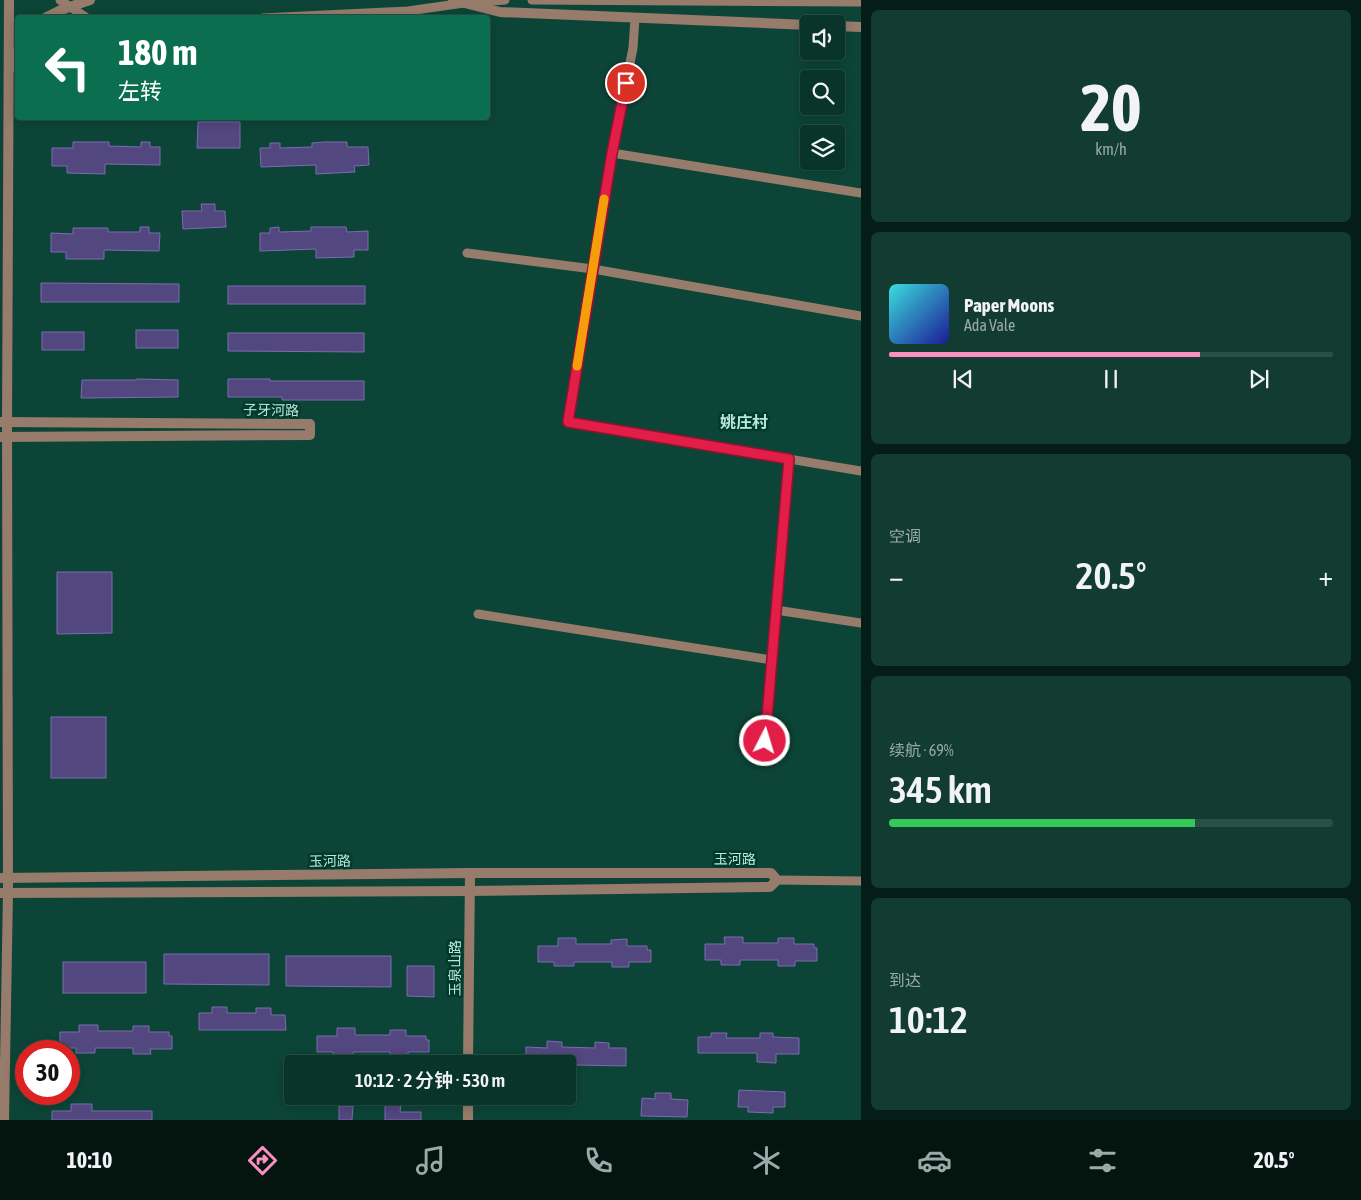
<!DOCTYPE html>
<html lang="zh">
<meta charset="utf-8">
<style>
:root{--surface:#093429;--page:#123c31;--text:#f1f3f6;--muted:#99aaa8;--line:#294f46;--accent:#fc8fc1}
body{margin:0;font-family:"Asap Condensed","Noto Sans SC",sans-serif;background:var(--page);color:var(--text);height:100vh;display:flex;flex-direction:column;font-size:19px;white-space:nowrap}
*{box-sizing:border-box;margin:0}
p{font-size:16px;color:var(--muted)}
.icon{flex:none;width:28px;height:28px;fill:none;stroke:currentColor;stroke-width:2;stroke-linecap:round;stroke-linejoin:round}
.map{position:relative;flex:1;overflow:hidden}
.side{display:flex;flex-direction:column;gap:10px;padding:10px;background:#051d17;width:500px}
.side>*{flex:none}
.guide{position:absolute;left:15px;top:15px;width:475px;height:105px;border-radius:5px;box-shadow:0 2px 12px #0003,0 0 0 1px var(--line);background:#0b6e4f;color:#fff;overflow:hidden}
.fabs{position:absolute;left:800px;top:15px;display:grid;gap:10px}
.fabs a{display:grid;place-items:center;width:45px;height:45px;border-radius:5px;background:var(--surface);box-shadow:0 2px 12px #0003,0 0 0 1px var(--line);font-size:25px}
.speed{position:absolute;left:15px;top:1040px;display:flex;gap:10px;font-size:25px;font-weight:700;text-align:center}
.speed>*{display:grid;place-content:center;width:65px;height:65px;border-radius:50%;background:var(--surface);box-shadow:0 2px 12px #0003,0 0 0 1px var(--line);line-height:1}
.speed .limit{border:8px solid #d22;background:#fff;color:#111}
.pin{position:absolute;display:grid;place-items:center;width:42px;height:42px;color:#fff;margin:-21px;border:2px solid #fff;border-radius:50%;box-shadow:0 1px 5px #0007}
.me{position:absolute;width:55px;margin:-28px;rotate:5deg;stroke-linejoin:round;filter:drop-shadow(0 0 4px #0008)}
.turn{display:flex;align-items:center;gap:18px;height:105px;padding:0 20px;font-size:22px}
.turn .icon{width:65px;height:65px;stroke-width:2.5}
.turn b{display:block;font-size:35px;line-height:42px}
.big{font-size:38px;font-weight:600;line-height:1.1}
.side .widget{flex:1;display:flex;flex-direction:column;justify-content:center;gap:8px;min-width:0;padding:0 18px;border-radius:8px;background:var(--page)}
.side .dial{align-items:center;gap:0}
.dial b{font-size:65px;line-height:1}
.song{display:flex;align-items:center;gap:15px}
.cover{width:60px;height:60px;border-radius:8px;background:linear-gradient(135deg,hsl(180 70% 55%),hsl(240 70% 35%))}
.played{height:5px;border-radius:2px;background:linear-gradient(90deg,var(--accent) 70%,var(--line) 70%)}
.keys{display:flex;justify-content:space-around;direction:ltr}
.heat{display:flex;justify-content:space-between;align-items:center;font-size:28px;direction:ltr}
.charge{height:8px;border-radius:4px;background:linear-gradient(90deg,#34c759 69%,var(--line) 0)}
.trip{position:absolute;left:284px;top:1055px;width:292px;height:50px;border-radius:5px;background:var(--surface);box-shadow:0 2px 12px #0003,0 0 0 1px var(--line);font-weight:600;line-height:50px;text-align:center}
.tab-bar{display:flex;height:80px;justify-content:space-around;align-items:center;background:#041510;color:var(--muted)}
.tab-bar .icon{width:35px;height:35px}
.tab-bar .current{color:var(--accent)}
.tab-bar b{font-size:22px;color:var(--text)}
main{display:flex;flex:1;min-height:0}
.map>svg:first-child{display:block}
.building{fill:#534780;stroke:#796cb0}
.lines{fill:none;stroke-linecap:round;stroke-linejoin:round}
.minor{stroke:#977c6c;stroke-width:9}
.tertiary{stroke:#977c6c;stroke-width:10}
.route-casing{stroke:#92132f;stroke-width:12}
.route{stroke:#e11d48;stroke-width:9}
.slow{stroke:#f59e0b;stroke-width:9}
.labels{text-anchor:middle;stroke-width:5;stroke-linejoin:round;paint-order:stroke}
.street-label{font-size:14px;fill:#bae7d7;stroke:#003a2d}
.quarter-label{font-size:16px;font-weight:bold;fill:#bae7d7;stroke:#003a2d}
</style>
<main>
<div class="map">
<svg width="861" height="1120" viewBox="0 0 861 1120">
<rect width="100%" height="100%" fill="#0c4537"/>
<g class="building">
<path d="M198,122H240V148H197Z"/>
<path d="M73,142H109V146L141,147V142H150V147H160V165L105,164V174L67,173V166H52V148H73Z"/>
<path d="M324,142H347V147H368L369,165L354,166L355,172L316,174V165L261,167L260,148H270V143H280V148L312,147V143Z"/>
<path d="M201,204H215V211H225L226,227L183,229L182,211H202Z"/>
<path d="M140,227H149V233H160L159,251L104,250V259H66V252H51V233L73,234V228H108V232H140Z"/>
<path d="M279,227V232L311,231V227H346L347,232L368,231V250H354V257L316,258V249L260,251V233H270V228Z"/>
<path d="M41,283L179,284V302H41Z"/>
<rect x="228" y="286" width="137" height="18"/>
<rect x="136" y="330" width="42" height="18"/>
<rect x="42" y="332" width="42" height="18"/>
<path d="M228,333H364V352L228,351Z"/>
<path d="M136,379L178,380V397L81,398L82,380H136Z"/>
<path d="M228,379H270V381H364V400H282V397H228Z"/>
<path d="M57,572H112V633L57,634Z"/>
<rect x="51" y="717" width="55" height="61"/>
<path d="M724,937H743V943H778V938H794V944H814V948H817V961H795V966H778V960H740V965H721V960H705V944H725Z"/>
<path d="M558,938H576V944H611V940L627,939V946H647V950H651V962H629V967H612V962H574V966H554V962H538V946H558Z"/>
<path d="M164,954H269V985L164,984Z"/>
<path d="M286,956H391V987L286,986Z"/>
<rect x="63" y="962" width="83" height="31"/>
<path d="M407,966H434V997L407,996Z"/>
<path d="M212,1007H227V1013H256V1008H271V1015H285L286,1030H199V1013H212Z"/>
<path d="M79,1025H98V1031H133V1026H149V1032H169V1036H172V1049H150L151,1054H133V1048H95V1053H76V1048H60V1032H79Z"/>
<path d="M337,1028H355V1035H390V1030H406V1036H426V1040H429V1052H408V1058H390V1052H353V1057H333V1052H317V1036H337Z"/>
<path d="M711,1033H727L726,1038H760V1033H773V1037L799,1038V1054H776V1063L757,1062V1053H698V1037H711Z"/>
<path d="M547,1041L562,1042V1047L595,1048V1042L609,1043V1048H626V1066L526,1064V1047L547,1048Z"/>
<path d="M739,1090L785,1092V1107H773V1113L748,1112V1107H738Z"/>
<path d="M655,1093H671V1099L688,1100L687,1117L641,1116L642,1098L655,1099Z"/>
<path d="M71,1104H92V1111H152V1120H52V1111H71Z"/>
<path d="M385,1104H401L400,1112H421V1120H385Z"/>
<path d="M339,1106H353L352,1120H339Z"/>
</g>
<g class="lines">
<g class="minor">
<path d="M60,0L87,18"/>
<path d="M532,0L861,2"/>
<path d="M262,18L408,11L464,3L505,0"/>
<path d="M635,18L633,48L612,153L568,422L861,471"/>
<path d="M612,153L861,193"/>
<path d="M467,253L593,269L861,316"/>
<path d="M776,610L861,623"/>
<path d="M478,614L772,660"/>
<path d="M765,741L789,459"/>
<path d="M777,880L861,881"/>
</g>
<g class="tertiary">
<path d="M453,0L500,12L809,25"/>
<path d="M45,18L61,10L90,0"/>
<path d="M836,26L861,27"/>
<path d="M12,67L18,50"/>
<path d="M0,437L310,435V424L1,422"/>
<path d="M0,878L470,873H771L777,880L770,887L469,891L0,893"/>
<path d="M468,1064L470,873"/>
<path d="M4,1120L8,892L7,421L9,0"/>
<path d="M468,1120V1096"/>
</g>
</g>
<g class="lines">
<defs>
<path id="route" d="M626,83L612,153L568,422L789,459L765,741"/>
</defs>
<use href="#route" class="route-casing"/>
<use href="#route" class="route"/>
<path class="slow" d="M577,366L604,199"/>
</g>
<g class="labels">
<g class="street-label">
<text transform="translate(271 410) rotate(1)" y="5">子牙河路</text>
<text x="735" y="864">玉河路</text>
<text transform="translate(330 861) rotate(-1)" y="5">玉河路</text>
<text transform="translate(455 968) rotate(-90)" y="5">玉泉山路</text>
</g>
<g class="quarter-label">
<text x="744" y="428">姚庄村</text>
</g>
</g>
</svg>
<div class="fabs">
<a><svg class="icon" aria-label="sound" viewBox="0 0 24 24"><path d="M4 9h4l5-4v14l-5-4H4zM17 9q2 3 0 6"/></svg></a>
<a><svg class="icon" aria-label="search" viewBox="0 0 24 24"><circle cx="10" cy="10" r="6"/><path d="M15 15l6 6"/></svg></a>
<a><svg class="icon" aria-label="layers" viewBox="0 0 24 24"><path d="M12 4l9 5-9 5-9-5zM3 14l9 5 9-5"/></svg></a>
</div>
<div class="speed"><div class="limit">30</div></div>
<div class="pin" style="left:626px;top:83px;background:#d93025"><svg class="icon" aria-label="arrive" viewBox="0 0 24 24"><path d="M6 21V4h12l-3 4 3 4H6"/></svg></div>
<svg class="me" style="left:765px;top:741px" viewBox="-20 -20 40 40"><circle r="17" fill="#e11d48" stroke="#fff" stroke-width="3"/><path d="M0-11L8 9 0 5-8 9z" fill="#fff"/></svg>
<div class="trip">10:12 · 2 分钟 · 530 m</div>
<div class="guide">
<div class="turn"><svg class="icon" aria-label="left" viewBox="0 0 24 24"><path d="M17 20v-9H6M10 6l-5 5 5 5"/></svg><div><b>180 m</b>左转</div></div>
</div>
</div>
<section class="side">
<div class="widget dial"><b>20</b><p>km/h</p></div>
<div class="widget">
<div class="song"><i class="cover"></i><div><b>Paper Moons</b><p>Ada Vale</p></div></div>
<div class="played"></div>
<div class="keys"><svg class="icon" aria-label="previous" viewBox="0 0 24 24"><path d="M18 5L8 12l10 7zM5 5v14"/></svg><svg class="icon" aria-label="pause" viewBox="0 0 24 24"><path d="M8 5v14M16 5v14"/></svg><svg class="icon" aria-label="next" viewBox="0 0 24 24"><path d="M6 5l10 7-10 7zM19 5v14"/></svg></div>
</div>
<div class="widget"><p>空调</p>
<div class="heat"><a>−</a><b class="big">20.5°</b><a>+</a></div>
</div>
<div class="widget"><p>续航 · 69%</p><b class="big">345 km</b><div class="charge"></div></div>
<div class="widget"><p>到达</p><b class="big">10:12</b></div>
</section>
</main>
<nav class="tab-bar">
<b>10:10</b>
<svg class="icon current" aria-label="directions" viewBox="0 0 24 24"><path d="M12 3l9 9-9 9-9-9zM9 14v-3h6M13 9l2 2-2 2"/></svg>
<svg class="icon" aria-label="music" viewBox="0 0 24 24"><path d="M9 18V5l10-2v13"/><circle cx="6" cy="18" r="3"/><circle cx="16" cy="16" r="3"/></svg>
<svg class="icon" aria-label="phone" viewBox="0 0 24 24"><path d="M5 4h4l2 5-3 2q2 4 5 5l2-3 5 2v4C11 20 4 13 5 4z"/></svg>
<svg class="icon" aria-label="climate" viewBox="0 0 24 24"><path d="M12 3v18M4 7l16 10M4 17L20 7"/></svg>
<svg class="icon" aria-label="car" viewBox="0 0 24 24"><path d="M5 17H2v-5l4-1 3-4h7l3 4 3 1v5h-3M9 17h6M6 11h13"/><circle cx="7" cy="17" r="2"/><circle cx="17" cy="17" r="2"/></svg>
<svg class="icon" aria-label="filters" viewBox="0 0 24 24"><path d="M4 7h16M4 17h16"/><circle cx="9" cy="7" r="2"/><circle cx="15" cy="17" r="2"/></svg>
<b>20.5°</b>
</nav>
